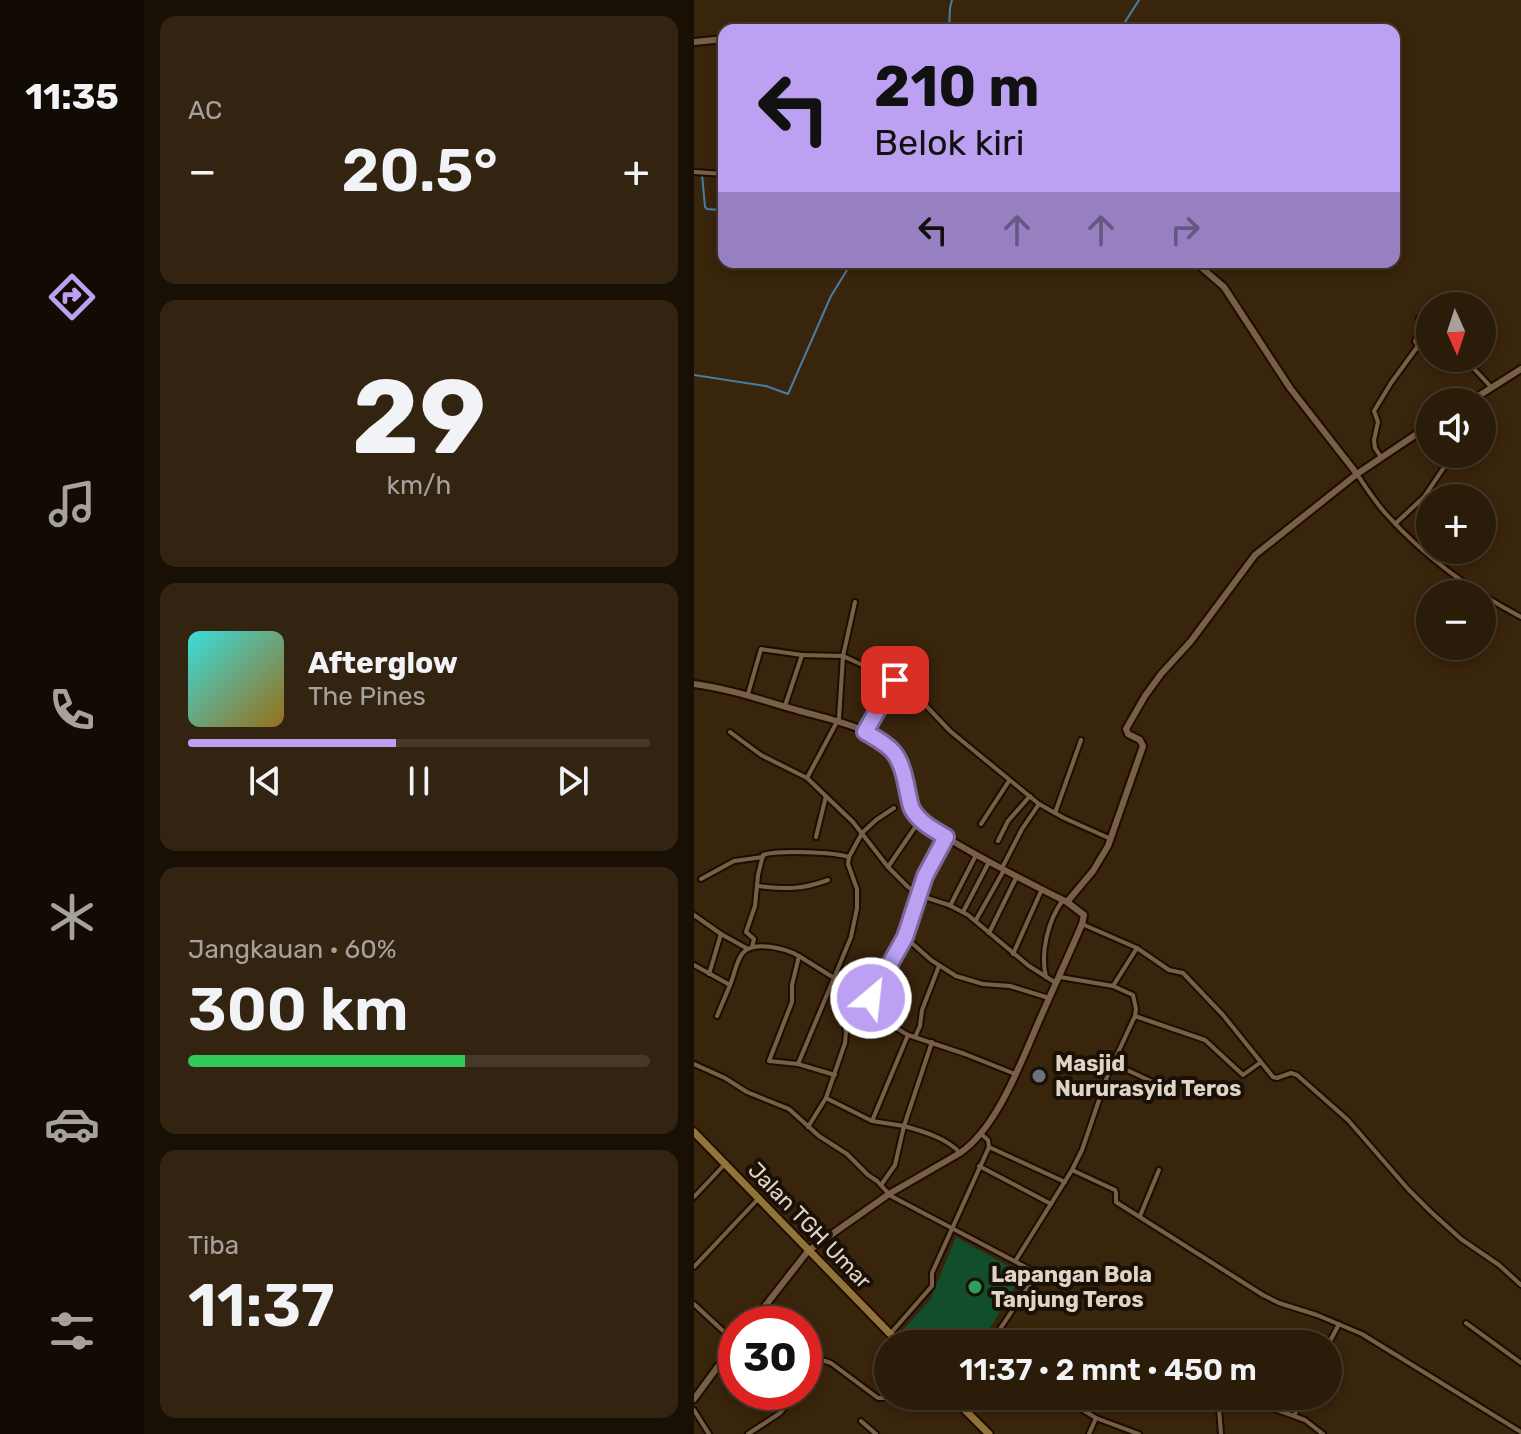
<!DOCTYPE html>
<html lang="id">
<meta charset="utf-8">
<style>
:root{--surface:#2b1b09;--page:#332412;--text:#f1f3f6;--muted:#a6a19c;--line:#47392a;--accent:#bca0f2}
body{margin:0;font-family:Rubik,sans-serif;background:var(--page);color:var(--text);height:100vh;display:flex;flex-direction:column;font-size:30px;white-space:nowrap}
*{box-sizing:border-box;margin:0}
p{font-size:26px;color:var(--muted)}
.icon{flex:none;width:44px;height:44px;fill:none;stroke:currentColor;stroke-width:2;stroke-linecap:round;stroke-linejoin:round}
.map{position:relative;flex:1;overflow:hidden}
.side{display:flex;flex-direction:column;gap:16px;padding:16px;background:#180f05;width:550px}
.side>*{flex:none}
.banner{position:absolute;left:24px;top:24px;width:682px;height:244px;border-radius:16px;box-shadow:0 4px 12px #0003,0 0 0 2px var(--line);background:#bca0f2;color:#111;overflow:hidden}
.needle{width:52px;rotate:177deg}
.tools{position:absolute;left:722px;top:292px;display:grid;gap:16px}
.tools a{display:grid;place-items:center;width:80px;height:80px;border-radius:50%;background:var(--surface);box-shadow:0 4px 12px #0003,0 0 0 2px var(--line);font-size:40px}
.speed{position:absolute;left:24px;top:1306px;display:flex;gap:16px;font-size:40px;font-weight:700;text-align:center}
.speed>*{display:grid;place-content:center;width:104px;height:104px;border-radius:50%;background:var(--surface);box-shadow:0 4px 12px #0003,0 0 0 2px var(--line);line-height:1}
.speed .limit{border:12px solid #d22;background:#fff;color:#111}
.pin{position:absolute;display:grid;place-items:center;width:68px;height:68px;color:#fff;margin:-34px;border-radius:16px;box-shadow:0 4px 12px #0006}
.me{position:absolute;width:88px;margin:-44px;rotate:28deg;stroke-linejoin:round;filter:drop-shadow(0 0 6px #0008)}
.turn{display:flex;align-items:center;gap:28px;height:168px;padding:0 24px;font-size:36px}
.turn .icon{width:104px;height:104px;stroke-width:2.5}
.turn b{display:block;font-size:56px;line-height:68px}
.lanes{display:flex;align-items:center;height:76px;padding:0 24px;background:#0003;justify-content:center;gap:40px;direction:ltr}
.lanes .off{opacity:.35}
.big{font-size:60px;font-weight:600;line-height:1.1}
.side .card{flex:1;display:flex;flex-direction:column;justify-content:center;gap:12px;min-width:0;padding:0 28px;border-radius:16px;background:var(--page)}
.side .dial{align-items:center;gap:0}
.dial b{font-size:104px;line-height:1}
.song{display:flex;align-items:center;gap:24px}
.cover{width:96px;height:96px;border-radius:12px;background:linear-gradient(135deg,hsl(180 70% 55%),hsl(40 70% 35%))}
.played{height:8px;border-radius:4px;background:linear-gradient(90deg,var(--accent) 45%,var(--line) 45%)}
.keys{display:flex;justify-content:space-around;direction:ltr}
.heat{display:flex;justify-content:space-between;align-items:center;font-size:44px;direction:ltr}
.charge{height:12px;border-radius:6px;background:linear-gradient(90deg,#34c759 60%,var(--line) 0)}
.trip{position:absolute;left:180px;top:1330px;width:468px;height:80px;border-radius:40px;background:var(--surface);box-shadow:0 4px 12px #0003,0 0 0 2px var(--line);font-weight:600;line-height:80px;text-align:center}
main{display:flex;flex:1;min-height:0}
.menu{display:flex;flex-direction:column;width:144px;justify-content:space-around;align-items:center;background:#110b04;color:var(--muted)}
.menu .icon{width:56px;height:56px}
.menu .on{color:var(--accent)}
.menu b{font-size:36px;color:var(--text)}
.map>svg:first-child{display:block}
.green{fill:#124e2e}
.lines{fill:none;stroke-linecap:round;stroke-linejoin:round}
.stream{stroke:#477ea5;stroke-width:2}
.minor-casing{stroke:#1f0c00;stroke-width:8}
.tertiary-casing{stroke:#1f0c00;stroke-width:10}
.secondary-casing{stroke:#1f0c00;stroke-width:10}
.primary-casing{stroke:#1f0c00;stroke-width:11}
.minor{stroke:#776047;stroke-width:4}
.tertiary{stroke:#776047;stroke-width:6}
.secondary{stroke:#776047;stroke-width:6}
.primary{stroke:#917439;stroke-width:7}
.route-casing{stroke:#7a689d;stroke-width:20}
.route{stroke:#bca0f2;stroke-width:14}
.worship-dot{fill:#6b7280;stroke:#191006;stroke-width:3}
.leisure-dot{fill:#2e9e5b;stroke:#191006;stroke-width:3}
.labels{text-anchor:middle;stroke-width:8;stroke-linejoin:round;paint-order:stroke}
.poi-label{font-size:22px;font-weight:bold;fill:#e1d4c6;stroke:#191006;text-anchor:start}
.street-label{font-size:22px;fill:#e1d4c6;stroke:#191006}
</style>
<main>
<nav class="menu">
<b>11:35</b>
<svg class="icon on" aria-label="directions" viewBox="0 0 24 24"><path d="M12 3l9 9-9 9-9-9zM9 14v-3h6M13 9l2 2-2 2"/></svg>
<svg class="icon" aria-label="music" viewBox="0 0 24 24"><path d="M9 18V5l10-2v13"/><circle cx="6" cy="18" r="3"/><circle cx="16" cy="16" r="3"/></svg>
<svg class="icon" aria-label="phone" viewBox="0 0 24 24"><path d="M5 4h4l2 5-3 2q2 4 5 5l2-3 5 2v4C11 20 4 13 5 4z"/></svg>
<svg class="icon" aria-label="climate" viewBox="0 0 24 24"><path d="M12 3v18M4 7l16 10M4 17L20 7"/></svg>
<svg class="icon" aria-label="car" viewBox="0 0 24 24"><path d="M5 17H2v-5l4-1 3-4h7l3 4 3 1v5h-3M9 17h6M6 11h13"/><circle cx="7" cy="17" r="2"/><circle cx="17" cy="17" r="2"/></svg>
<svg class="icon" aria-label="filters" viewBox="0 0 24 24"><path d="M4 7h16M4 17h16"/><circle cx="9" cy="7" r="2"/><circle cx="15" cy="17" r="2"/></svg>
</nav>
<section class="side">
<div class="card"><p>AC</p>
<div class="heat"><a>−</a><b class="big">20.5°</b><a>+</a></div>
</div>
<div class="card dial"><b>29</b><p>km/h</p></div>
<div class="card">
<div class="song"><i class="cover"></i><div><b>Afterglow</b><p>The Pines</p></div></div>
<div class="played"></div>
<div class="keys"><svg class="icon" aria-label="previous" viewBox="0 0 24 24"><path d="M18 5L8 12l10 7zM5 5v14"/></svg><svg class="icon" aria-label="pause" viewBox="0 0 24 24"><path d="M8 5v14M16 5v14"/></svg><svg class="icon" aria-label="next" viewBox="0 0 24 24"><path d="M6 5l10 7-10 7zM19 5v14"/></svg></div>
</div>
<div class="card"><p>Jangkauan · 60%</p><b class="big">300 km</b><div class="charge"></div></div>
<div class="card"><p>Tiba</p><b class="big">11:37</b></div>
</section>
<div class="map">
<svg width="827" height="1434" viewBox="0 0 827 1434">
<rect width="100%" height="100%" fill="#39240c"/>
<path class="green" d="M262,1237L329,1274L286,1344H217L206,1333L236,1300Z"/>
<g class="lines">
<g class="stream">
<path d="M255,30L256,8L258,0"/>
<path d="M426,30L445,0"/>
<path d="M8,174L11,207L13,209L27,210V213H30"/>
<path d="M0,375L72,386L94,394L137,296L158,262"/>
</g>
<defs>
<g id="minor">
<path d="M0,172L30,174"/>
<path d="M725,318L736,327"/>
<path d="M770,358L798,388"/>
<path d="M687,457L681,448L680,440L684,422L680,411L697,383L724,346L721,341L733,325"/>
<path d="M663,474C672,488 681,502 693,515C730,556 778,591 827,617"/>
<path d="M701,524L730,497L759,454"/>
<path d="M161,602L149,656L145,718L113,778L159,822L194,867L214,887L224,895L255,905L274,915L335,966L362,983"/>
<path d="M108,655L149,656L201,680L220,693L256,731L345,804L370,818L417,839"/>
<path d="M54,694L67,649L108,655L91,706"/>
<path d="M36,732L67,755L113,778"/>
<path d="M171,732L201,680"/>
<path d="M200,808L182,820L168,833L155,857L154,864L163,889V908L157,937L140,978L154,988L177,998L172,1010L214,1035L271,1054L321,1074"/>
<path d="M361,813L387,740"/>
<path d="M287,824L315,781"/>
<path d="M122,837L132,796"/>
<path d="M304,841L314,821L336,796"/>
<path d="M194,867L226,820"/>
<path d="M308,868L328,829L345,804"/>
<path d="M7,879L40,861L69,857"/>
<path d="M63,886C92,889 107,890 134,880"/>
<path d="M256,906L282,855"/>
<path d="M269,912L295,862"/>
<path d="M0,915L27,934L54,949"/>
<path d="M282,920L310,870"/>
<path d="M388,924L443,948L475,970L489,973L529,1015L579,1077L583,1078L597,1073L603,1075L654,1120L714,1189L737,1212L767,1239L805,1265L827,1285"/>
<path d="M295,933L323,876"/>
<path d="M211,937L237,960L262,976L289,984L316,986L355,998"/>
<path d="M58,947L60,939L52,932L61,906L64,875L69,855C84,850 139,852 155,857"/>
<path d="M319,954L348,889"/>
<path d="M0,965L36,985C40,976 42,962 48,954C58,939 93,949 105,956L98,985V1002L75,1061L104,1064L141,1075"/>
<path d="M15,974L27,934"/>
<path d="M352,977C346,953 354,920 369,900"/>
<path d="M366,977L419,986"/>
<path d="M177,998L211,937L231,876L252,838"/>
<path d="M23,1016L36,985"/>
<path d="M441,1016L511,1040L549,1075L567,1062"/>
<path d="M221,1037L226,1026L228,1010L245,966"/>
<path d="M238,1042L210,1126C228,1131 253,1138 266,1153"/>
<path d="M0,1064L31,1078L53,1092L95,1109L125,1136L153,1154L174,1175L183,1181L197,1196L339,1271L341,1274L340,1278L296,1344"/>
<path d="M104,1064L140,978L105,956"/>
<path d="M420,1064L461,1083"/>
<path d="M132,1098L178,1121L210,1126L201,1165L187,1185"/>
<path d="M178,1121L214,1035"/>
<path d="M114,1127L132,1098L151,1043L152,1033L150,1013L154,988"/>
<path d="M295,1147L371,1182"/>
<path d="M285,1166L357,1204"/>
<path d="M378,1170L421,1190L422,1193V1202L569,1295L585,1303L623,1315L668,1334L827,1432"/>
<path d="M0,1197L31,1164"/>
<path d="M446,1216L465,1170"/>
<path d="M322,1260L378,1170L388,1150L414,1074L441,1016L442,1009L439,995L419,986L443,948"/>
<path d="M0,1267L64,1199"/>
<path d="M0,1304L42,1343"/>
<path d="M772,1323L827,1363"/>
<path d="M196,1334L238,1286V1273L295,1147L294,1140L287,1134"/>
<path d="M384,1340L420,1344"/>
<path d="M634,1345L645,1324"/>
<path d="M110,1383L121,1366L128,1360L137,1363L184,1398H189L194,1393"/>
<path d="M366,1396L402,1418L445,1434"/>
<path d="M524,1396L527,1434"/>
<path d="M545,1396L611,1420L629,1434"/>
<path d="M0,1410L15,1434"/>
<path d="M600,1416L609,1396"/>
<path d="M167,1421L182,1434"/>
<path d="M54,1434L86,1413L104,1392"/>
<path d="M395,1434L402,1418"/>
</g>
<g id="tertiary">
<path d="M0,42L30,39"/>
<path d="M501,262L530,287L596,388L663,474"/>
<path d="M775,402L827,369"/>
<path d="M0,684C37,689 70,701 106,711C135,719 179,728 200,751C216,770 208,801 225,819C235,829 249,835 260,842C297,864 335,883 373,902"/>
<path d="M114,1251L195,1194L266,1153C303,1128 327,1062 345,1021C359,989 374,957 388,924L390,915L373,902L399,871L414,846L449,746L446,740L434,734L432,729L451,696L467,674L497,641L561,555L663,474L736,425"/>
</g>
<g id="secondary">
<path d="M57,1324L114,1251"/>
<path d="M0,1399L42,1342"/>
</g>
<g id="primary">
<path d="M0,1132L206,1344"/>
<path d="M257,1396L295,1434"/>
</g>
</defs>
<use href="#minor" class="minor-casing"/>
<use href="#tertiary" class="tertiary-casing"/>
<use href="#secondary" class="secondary-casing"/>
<use href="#primary" class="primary-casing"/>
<use href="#minor" class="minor"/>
<use href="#tertiary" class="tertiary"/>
<use href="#secondary" class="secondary"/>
<use href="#primary" class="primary"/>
</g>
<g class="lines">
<defs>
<path id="route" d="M177,998L211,937L231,876L252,837C240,830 225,822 218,809C215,802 214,792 212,784C206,753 198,747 171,732L201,680"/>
</defs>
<use href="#route" class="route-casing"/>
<use href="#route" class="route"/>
</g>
<circle class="worship-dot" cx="345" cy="1076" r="8"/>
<circle class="leisure-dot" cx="281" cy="1287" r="8"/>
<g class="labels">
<g class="poi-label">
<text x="361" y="1071">Masjid<tspan x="361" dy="25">Nururasyid Teros</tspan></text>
<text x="297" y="1282">Lapangan Bola<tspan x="297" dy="25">Tanjung Teros</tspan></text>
</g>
<g class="street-label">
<text transform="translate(116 1225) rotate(46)" y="8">Jalan TGH Umar</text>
</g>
</g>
</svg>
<div class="tools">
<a><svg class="needle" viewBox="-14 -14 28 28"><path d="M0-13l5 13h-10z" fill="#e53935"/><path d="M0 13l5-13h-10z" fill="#a6a19c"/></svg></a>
<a><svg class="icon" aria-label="sound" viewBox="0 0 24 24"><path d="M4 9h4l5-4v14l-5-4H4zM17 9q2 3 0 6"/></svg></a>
<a>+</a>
<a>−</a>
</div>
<div class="speed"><div class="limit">30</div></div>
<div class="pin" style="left:201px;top:680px;background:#d93025"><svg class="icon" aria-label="arrive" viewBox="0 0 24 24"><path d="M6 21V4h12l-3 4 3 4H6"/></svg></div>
<svg class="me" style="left:177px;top:998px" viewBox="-20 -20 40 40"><circle r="17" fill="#bca0f2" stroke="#fff" stroke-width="3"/><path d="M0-11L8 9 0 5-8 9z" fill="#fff"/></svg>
<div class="trip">11:37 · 2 mnt · 450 m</div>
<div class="banner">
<div class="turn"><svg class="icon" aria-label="left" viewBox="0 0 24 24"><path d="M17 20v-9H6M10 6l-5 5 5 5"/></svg><div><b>210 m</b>Belok kiri</div></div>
<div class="lanes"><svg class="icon" aria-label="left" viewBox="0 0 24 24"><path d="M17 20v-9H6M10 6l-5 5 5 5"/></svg><svg class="icon off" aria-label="ahead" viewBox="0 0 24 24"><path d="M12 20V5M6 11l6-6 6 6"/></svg><svg class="icon off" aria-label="ahead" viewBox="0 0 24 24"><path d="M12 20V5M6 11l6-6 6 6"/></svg><svg class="icon off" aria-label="right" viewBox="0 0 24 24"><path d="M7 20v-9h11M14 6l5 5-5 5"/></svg></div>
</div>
</div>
</main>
